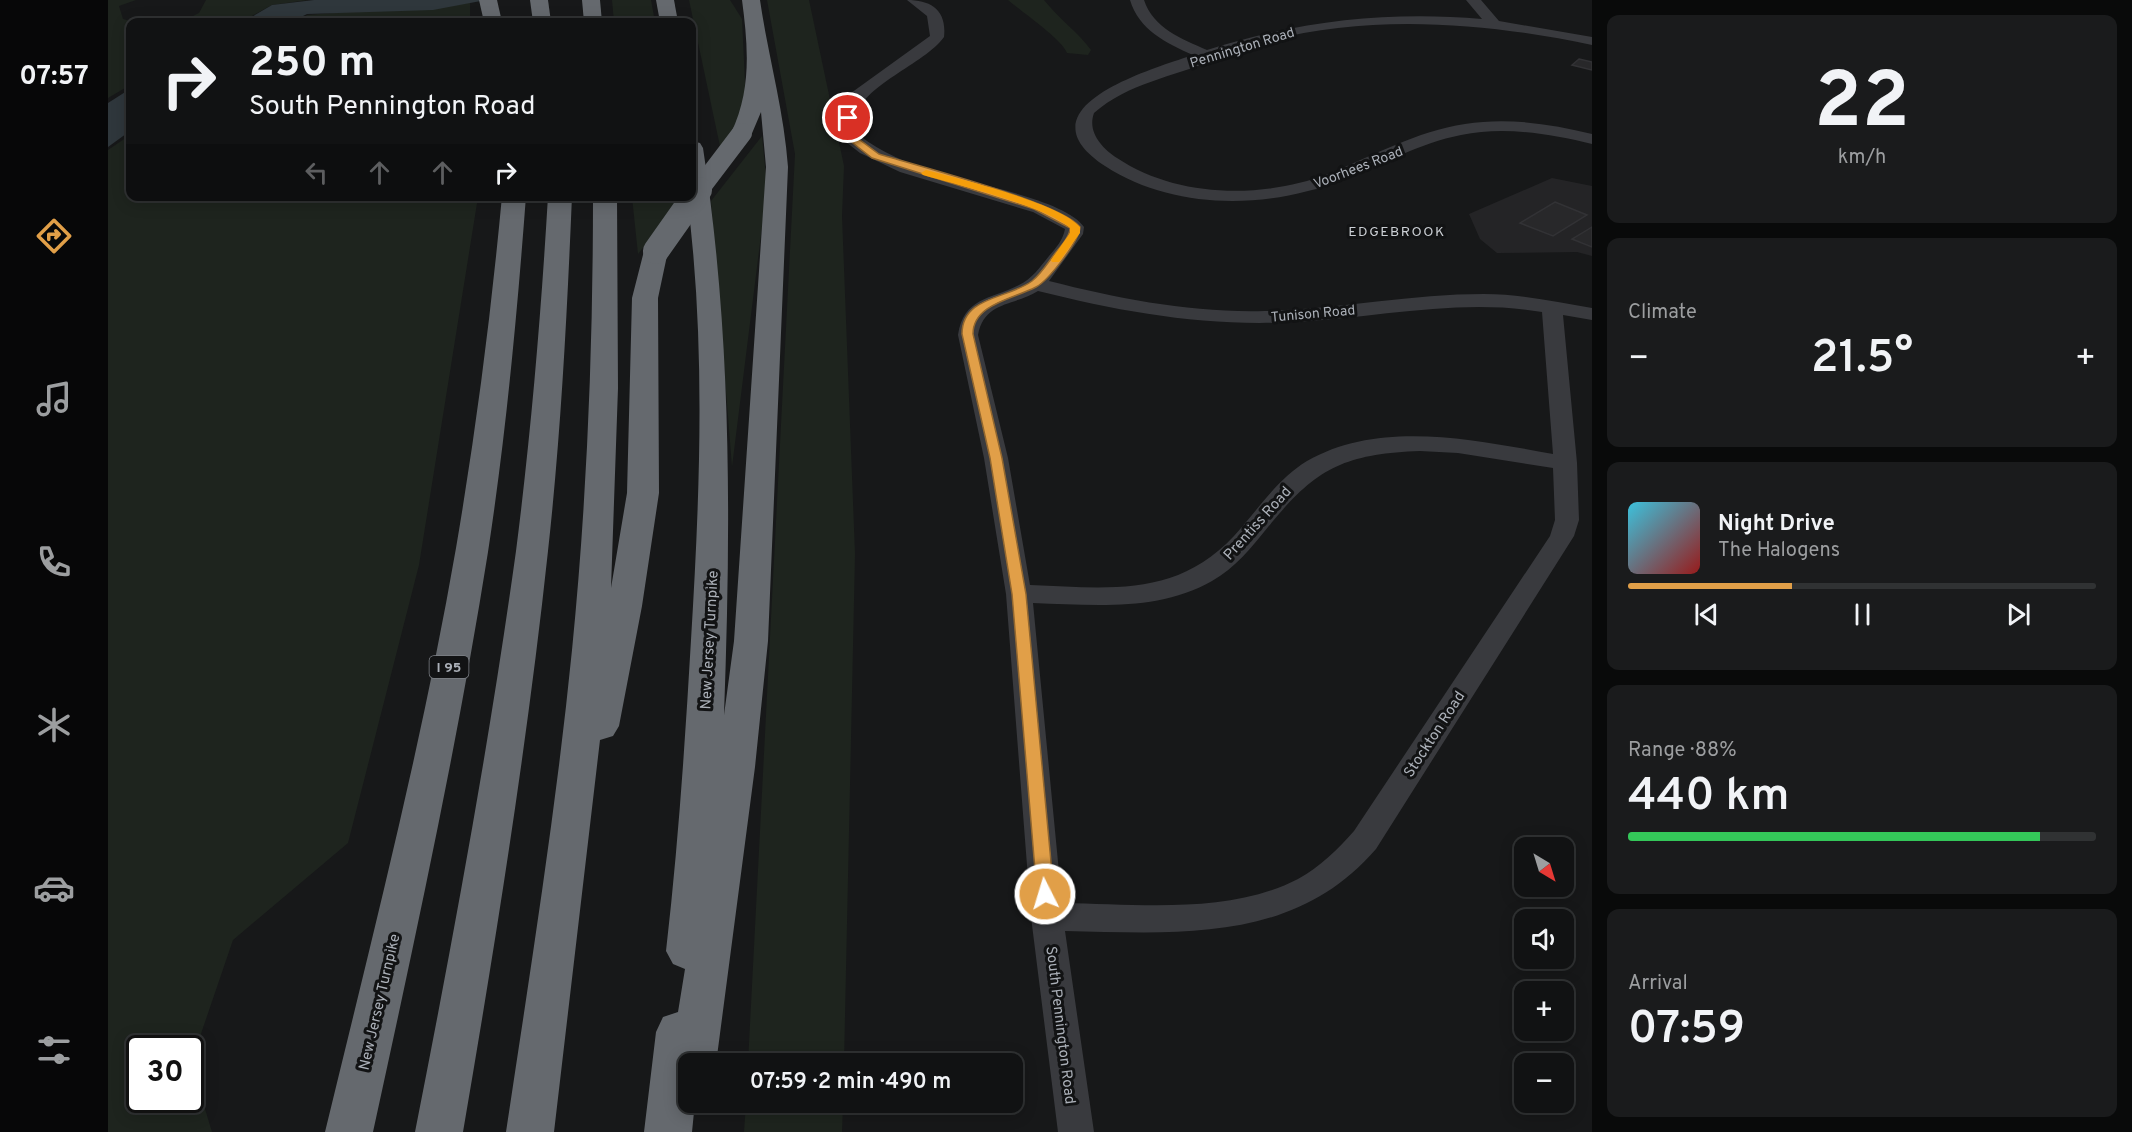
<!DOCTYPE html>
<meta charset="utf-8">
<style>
:root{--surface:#111213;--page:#1a1b1c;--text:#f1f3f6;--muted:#9c9ea0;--line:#303233;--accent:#e19f48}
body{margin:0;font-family:Overpass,sans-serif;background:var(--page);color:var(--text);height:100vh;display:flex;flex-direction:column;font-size:22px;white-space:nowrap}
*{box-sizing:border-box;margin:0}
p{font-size:20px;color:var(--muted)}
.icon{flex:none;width:33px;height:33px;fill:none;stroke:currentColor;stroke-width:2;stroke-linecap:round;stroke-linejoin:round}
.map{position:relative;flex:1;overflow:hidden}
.side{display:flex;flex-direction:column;gap:15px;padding:15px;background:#090a0a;width:540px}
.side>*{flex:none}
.guide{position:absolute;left:18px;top:18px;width:570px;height:183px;border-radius:12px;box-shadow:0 3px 15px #0003,0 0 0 2px var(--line);background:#111213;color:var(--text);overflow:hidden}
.needle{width:39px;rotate:142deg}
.buttons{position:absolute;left:1406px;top:837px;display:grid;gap:12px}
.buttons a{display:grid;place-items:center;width:60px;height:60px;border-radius:12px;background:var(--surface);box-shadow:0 3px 15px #0003,0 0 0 2px var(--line);font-size:30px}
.speed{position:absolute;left:18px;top:1035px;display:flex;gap:12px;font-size:30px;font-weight:700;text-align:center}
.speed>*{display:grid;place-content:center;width:78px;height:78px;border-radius:50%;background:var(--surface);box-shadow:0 3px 15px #0003,0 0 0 2px var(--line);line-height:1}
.speed .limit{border:3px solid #111;border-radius:9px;background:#fff;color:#111}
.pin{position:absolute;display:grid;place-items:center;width:51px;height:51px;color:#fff;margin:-26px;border:3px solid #fff;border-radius:50%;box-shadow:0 2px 6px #0007}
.me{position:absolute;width:66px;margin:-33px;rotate:355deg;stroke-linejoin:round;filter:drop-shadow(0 0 4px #0008)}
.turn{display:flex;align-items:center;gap:21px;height:126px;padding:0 24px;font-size:27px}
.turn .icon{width:78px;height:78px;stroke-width:2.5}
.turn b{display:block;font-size:42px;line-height:51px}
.lanes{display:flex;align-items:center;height:57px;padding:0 24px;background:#0003;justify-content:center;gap:30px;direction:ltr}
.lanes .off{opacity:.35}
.big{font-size:45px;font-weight:600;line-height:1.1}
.side .widget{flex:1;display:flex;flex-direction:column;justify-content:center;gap:9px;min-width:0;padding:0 21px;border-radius:12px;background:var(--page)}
.side .dial{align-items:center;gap:0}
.dial b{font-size:78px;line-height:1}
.song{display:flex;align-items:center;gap:18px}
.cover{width:72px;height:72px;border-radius:9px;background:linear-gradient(135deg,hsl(190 70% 55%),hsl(0 70% 35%))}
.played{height:6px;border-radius:3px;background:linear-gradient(90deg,var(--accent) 35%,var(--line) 35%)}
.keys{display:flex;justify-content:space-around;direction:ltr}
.heat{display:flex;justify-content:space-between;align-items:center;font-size:33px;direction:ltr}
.charge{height:9px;border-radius:4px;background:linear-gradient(90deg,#34c759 88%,var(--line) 0)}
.trip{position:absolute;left:570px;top:1053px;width:345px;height:60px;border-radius:12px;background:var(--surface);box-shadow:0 3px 15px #0003,0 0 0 2px var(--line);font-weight:600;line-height:60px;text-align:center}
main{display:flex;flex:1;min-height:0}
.dock{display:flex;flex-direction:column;width:108px;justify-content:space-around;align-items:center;background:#070708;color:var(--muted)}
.dock .icon{width:42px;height:42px}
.dock .active{color:var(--accent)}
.dock b{font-size:27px;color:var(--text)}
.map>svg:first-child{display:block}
.built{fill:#242426}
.green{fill:#1e241e;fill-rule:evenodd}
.water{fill:#2f373c}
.building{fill:#28282a;stroke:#323235;stroke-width:1.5}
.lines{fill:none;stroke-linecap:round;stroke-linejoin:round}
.street{fill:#393a3e;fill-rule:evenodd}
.highway{fill:#65696e;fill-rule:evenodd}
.highway-bridge-far1{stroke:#65696e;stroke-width:20}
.highway-bridge{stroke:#65696e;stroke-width:26}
.route{fill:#e19f48;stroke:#92672f;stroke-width:1.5}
.slow{fill:#f59e0b}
.labels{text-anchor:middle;stroke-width:6;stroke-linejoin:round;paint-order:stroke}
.far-street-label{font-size:14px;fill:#abb0b8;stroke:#121314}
.far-neighbourhood-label{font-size:14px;letter-spacing:1.5px;fill:#cbcfd4;stroke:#121314}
.shield{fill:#121314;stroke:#7d8187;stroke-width:1.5}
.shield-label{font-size:14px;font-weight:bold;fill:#abb0b8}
.street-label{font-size:15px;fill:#abb0b8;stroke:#121314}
</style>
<main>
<nav class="dock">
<b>07:57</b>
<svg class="icon active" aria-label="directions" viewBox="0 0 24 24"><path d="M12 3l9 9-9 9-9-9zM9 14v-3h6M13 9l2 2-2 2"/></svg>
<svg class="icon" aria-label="music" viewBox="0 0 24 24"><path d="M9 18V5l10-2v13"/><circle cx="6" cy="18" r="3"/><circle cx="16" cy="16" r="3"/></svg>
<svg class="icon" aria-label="phone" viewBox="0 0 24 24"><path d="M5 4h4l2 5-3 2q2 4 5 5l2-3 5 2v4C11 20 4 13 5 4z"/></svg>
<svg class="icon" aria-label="climate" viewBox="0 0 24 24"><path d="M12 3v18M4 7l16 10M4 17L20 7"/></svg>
<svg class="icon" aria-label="car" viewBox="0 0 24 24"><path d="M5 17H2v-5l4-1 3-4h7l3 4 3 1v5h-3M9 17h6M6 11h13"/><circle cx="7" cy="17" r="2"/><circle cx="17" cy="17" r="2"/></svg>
<svg class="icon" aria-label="filters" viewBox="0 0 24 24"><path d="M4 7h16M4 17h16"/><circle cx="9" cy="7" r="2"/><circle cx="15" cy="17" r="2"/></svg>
</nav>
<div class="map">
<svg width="1484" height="1132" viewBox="0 0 1484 1132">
<rect width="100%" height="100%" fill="#171819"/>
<path class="built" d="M1444,178L1484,186V256L1469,252L1389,253L1372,239L1361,214Z"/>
<g class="green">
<path d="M0,0H28L11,6L15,19L26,22H22V85L0,98Z"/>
<path d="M98,0H200L164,5L133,22H73L91,13Z"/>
<path d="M504,0H543L547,22H506Z"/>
<path d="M581,0H622L634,19L638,104L613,151Z"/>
<path d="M659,0H701L736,166L734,216L747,554L736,1063H640L687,154Z"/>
<path d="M900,0H936C951,19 970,32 983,50L980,55L959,53C954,39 914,12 900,0Z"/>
<path d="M362,2V22H189L199,15Z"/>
<path d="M22,135V196L370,197L311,565L240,843L125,940L83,1063L104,1132H0V150ZM82,1048V1100H32V1048Z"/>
<path d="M654,136L659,187L624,467L603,201Z"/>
<path d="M524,197H575L530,254Z"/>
<path d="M638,1103H735L734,1132H636Z"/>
</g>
<g class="water">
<path d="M206,0H378L325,10L199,14L183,22H135L164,5Z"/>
<path d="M22,89V131L0,147V103Z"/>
</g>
<g class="building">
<path d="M1471,59L1484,62V70L1464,65Z"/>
<path d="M1447,202L1479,215L1445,236L1412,223Z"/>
<path d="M1484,227V247L1464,239Z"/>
</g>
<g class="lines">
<g class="street">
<path d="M799,0C823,0 839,10 836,37C817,64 752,86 748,118C748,123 751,131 752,136C774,153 800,163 826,172C861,183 957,199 976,227L975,234L941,281C1012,299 1084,313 1157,311C1230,309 1303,294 1376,294C1413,294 1448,302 1484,308V320L1455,315L1469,463L1471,520L1466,536L1268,849C1186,944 1071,933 957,931L986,1132H950L923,917L898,594L876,458L850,335C856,297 882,300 911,285C924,279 932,267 941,256C948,248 955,240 957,229L925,212L792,172L752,153L738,142L732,118L743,93L822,36L819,16ZM930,291C1014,312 1098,327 1186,322C1269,318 1351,298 1434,312L1445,454C1367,440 1272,419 1199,461C1169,479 1149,511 1126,536C1068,598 1000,588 922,585L900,458L870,335C876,301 906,306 930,291ZM1312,451L1350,453L1445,468L1447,520L1442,536L1246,831C1230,849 1212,867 1190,879C1121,915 1030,904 954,903L925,603C985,605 1050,612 1104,581C1127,568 1144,547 1160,527C1208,468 1236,454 1312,451Z"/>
<path d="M1022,0H1036C1045,28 1074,39 1099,50C1190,21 1279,11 1374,19L1358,0H1373L1391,21L1484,37V45C1361,19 1222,10 1105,60C1065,77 1020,83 986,113C979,132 994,148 1009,158C1069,198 1154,199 1220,174C1265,156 1309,131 1357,124C1400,117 1443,124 1484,134V144C1442,134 1397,126 1353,135C1312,143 1273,165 1234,180C1161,209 1066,211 997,166C909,108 1041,70 1085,55C1058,43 1031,30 1022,0Z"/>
</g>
<g class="highway">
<path d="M371,0H389L394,22H376Z"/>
<path d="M422,0H440L443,22H425Z"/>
<path d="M474,0H492L494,22H476Z"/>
<path d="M548,0H566L570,22H552Z"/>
<path d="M634,0H652C660,56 676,110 680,167L660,641L647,767L608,1064H580V1102H587L584,1132H536L548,1032L555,1017L570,1012L577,969L565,964L558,951C570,847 577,744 583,640C592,492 598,343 579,196H584V141L592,143L595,148C624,337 623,524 616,715L626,641L658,167L653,112L642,138H626L623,133C644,89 640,46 634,0Z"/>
<path d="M394,196H418C409,316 398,434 380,552C349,747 307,939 265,1132H217C264,938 314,744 348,548C368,431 383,314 394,196Z"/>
<path d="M440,196H464C459,315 453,433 440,551C419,746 388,939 355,1132H307C345,939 381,746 408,551C423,434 433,315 440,196Z"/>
<path d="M485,196H509L510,388L503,588L519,493L524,298L536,251L539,246L548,244L557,246L560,251L550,298L551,493L534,606L511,726L505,736L492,740L446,1132H398C422,972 448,811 464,650C479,499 485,348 485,196Z"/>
</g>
<path class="highway-bridge-far1" d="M590,191L634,133"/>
<path class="highway-bridge" d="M548,251L591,190"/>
</g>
<path class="route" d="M740,116L744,118L748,137L771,154C809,166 951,202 972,227C972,240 940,281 928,287C905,299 865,304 865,334L894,458L918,594L946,894L943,899L937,901L931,899L929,894L904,594L882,458L854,334C854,296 900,299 924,281C933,274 941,261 948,252C954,245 962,236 962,228L926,209L764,158L741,140L735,118Z"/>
<path class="slow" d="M818,170C852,179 952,203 972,227V233L951,262H944L943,260L962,233V228C938,206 849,185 815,175L813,173Z"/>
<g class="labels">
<g class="far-street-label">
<text transform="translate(1134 47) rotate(-17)" y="5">Pennington Road</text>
<text transform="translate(1250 167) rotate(-21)" y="5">Voorhees Road</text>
<text transform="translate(1205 313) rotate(-5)" y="5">Tunison Road</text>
</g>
<g class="far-neighbourhood-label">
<text x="1289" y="236">EDGEBROOK</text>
</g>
<rect class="shield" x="321.5" y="656" width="39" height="22" rx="4.5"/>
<g class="shield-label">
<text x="341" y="672">I 95</text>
</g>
<g class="street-label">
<text transform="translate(1149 523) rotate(-48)" y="5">Prentiss Road</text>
<text transform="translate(601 640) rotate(-87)" y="5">New Jersey Turnpike</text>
<text transform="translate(1326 734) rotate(-57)" y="5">Stockton Road</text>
<text transform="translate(271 1002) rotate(-77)" y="5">New Jersey Turnpike</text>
<text transform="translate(953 1025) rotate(83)" y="5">South Pennington Road</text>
</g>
</g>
</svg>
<div class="buttons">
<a><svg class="needle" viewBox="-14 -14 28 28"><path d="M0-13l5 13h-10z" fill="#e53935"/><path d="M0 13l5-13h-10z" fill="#9c9ea0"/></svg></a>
<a><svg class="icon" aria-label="sound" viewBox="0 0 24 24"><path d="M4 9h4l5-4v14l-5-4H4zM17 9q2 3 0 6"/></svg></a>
<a>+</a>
<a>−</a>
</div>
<div class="speed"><div class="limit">30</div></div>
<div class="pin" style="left:740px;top:118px;background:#d93025"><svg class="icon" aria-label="arrive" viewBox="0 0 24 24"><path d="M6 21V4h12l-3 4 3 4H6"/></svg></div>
<svg class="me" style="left:937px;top:894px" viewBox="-20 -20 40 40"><circle r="17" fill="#e19f48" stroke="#fff" stroke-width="3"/><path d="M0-11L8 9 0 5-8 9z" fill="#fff"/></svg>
<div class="trip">07:59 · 2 min · 490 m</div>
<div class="guide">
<div class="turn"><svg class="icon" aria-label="right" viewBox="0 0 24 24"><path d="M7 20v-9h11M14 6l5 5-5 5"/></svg><div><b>250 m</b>South Pennington Road</div></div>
<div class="lanes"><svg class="icon off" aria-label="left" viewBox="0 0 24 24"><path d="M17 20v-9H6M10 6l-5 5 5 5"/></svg><svg class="icon off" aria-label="ahead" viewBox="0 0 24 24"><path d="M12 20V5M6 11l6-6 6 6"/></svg><svg class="icon off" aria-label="ahead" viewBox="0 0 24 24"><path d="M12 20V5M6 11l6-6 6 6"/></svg><svg class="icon" aria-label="right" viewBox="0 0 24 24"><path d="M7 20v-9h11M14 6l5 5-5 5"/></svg></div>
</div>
</div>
<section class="side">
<div class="widget dial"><b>22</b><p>km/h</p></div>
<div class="widget"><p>Climate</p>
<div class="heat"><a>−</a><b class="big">21.5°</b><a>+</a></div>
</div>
<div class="widget">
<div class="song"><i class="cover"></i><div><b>Night Drive</b><p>The Halogens</p></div></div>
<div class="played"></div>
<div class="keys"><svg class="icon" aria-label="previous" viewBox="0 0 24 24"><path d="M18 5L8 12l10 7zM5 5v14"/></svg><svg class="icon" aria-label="pause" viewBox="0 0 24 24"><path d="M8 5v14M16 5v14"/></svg><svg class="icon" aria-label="next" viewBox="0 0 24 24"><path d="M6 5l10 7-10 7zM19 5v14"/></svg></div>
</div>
<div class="widget"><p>Range · 88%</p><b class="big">440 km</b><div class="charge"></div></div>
<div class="widget"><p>Arrival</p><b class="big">07:59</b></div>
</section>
</main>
